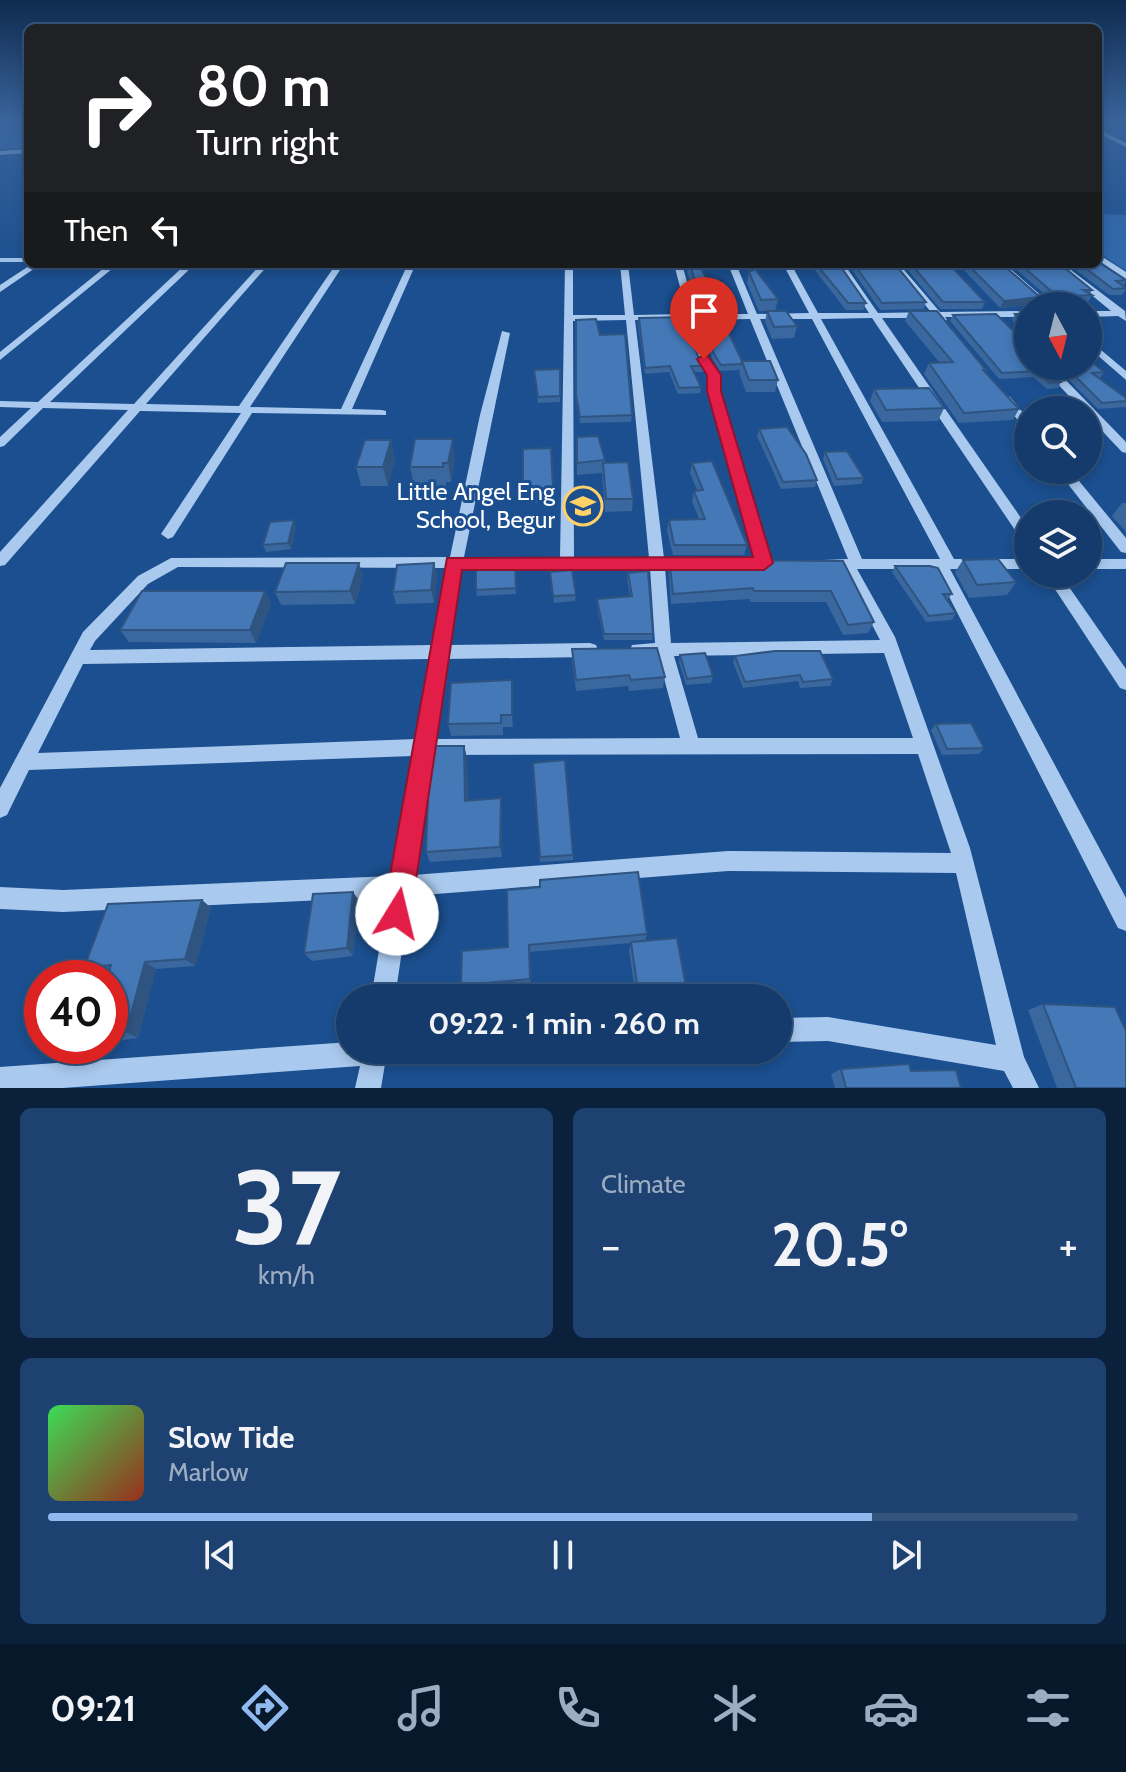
<!DOCTYPE html>
<meta charset="utf-8">
<style>
:root{--surface:#143b6b;--page:#1d4271;--text:#f1f3f6;--muted:#9dadc1;--line:#33557e;--accent:#90b9f0}
body{margin:0;font-family:Cabin,sans-serif;background:var(--page);color:var(--text);height:100vh;display:flex;flex-direction:column;font-size:30px;white-space:nowrap}
*{box-sizing:border-box;margin:0}
p{font-size:26px;color:var(--muted)}
.icon{flex:none;width:44px;height:44px;fill:none;stroke:currentColor;stroke-width:2;stroke-linecap:round;stroke-linejoin:round}
.map{position:relative;height:1088px;overflow:hidden}
.side{display:flex;flex-direction:column;gap:20px;padding:20px;background:#0b203b;flex:1}
.side>*{flex:none}
.guide{position:absolute;left:24px;top:24px;width:1078px;height:244px;border-radius:12px;box-shadow:0 4px 12px #0003,0 0 0 2px var(--line);background:#202124;color:#fff;overflow:hidden}
.needle{width:52px;rotate:173deg}
.fabs{position:absolute;left:1014px;top:292px;display:grid;gap:16px}
.fabs a{display:grid;place-items:center;width:88px;height:88px;border-radius:50%;background:var(--surface);box-shadow:0 4px 12px #0003,0 0 0 2px var(--line);font-size:40px}
.speed{position:absolute;left:24px;top:960px;display:flex;gap:16px;font-size:40px;font-weight:700;text-align:center}
.speed>*{display:grid;place-content:center;width:104px;height:104px;border-radius:50%;background:var(--surface);box-shadow:0 4px 12px #0003,0 0 0 2px var(--line);line-height:1}
.speed .limit{border:12px solid #d22;background:#fff;color:#111}
.pin{position:absolute;display:grid;place-items:center;width:68px;height:68px;color:#fff;margin:-82px -34px;border-radius:50% 50% 50% 0;rotate:-45deg;box-shadow:0 0 8px #0007}
.pin .icon{rotate:45deg}
.me{position:absolute;width:88px;margin:-44px;rotate:9deg;stroke-linejoin:round;filter:drop-shadow(0 0 6px #0008)}
.turn{display:flex;align-items:center;gap:28px;height:168px;padding:0 40px;font-size:36px}
.turn .icon{width:104px;height:104px;stroke-width:2.5}
.turn b{display:block;font-size:56px;line-height:68px}
.then{display:flex;align-items:center;height:76px;padding:0 40px;background:#0003;gap:16px;font-size:30px}
.big{font-size:60px;font-weight:700;line-height:1.1}
.side .widget{flex:1;display:flex;flex-direction:column;justify-content:center;gap:12px;min-width:0;padding:0 28px;border-radius:12px;background:var(--page)}
.side .dial{align-items:center;gap:0}
.dial b{font-size:104px;line-height:1}
.song{display:flex;align-items:center;gap:24px}
.cover{width:96px;height:96px;border-radius:12px;background:linear-gradient(135deg,hsl(130 70% 55%),hsl(10 70% 35%))}
.played{height:8px;border-radius:4px;background:linear-gradient(90deg,var(--accent) 80%,var(--line) 80%)}
.keys{display:flex;justify-content:space-around;direction:ltr}
.heat{display:flex;justify-content:space-between;align-items:center;font-size:44px;direction:ltr}
.side .tiles{flex:1;display:grid;gap:20px;grid-template-columns:1fr 1fr}
.widget:last-child{grid-column:span 2}
.trip{position:absolute;left:336px;top:984px;width:456px;height:80px;border-radius:40px;background:var(--surface);box-shadow:0 4px 12px #0003,0 0 0 2px var(--line);font-weight:700;line-height:80px;text-align:center}
.menu{display:flex;height:128px;justify-content:space-around;align-items:center;background:#08182b;color:var(--muted)}
.menu .icon{width:56px;height:56px}
.menu .active{color:var(--accent)}
.menu b{font-size:36px;color:var(--text)}
.map>svg:first-child{display:block}
.green{fill:#2e69ad}
.lines{fill:none;stroke-linecap:round;stroke-linejoin:round}
.minor{fill:#a9c9ee;fill-rule:evenodd}
.wall{fill:#3a679d}
.shaded-wall{fill:#305480}
.building{fill:#4478b7;stroke:#305480;stroke-width:2}
.route{fill:#e11d48;stroke:#92132f;stroke-width:2}
.labels{text-anchor:middle;stroke-width:6;stroke-linejoin:round;paint-order:stroke}
.poi-label{font-size:24px;fill:#fff;stroke:#1b4f8f;text-anchor:end}
</style>
<div class="map">
<svg width="1126" height="1088" viewBox="0 0 1126 1088">
<rect width="100%" height="100%" fill="#1b4f8f"/>
<g class="green">
<path d="M0,120H28V147L0,149Z"/>
<path d="M1098,214L1126,215V271L1098,252Z"/>
</g>
<g class="lines">
<g class="minor">
<path d="M1098,129L1126,143V147L1098,133Z"/>
<path d="M28,149V153L0,155V151Z"/>
<path d="M1098,254L1126,272V279L1098,260Z"/>
<rect x="0" y="258" width="28" height="4"/>
<path d="M32,264H41L0,292V285Z"/>
<path d="M109,264H118L0,360V352Z"/>
<path d="M186,264H195L50,402L134,404L261,264H269L146,404L239,406L334,267L301,266L297,264L551,266L555,268L551,270L414,268L352,409L382,410L386,411V415L252,413L173,537L168,539L161,534L241,413L140,411L5,565L0,566V552L128,410L43,408L4,446L0,447V437L31,408L0,407V401L38,402ZM342,267L406,268L341,409L250,407Z"/>
<path d="M565,264H573V315H625L620,264H628L634,315L687,314L674,264H682L696,314H748L728,264H736L757,314L809,313L783,264H791L818,313H869L836,264H844L878,313L931,312L891,264H899L940,312L1028,311V317H945L947,320L942,323L935,318H882L1028,528V544L1023,542L872,318L821,319L954,559H1028V569H950L1126,898V931L1118,928L935,569H857L895,637L970,848L1024,1057L1039,1088H1013L1004,1071L828,1041L778,1042V1018L828,1017L996,1045L956,873L728,871L410,896L395,998H371L388,897L63,912L0,909V887L63,890L392,876L413,756L29,770L7,815L0,818V788L83,632L138,576L171,558L450,557L480,415L502,331L510,333L464,557L560,558ZM750,319L848,559L823,560L821,564L823,568L843,569L880,640L671,643L665,568L696,567L698,563L696,559L664,558L635,320H689L699,359L709,375V391L757,563L759,567H769L771,563L719,391V375L709,359L698,320ZM760,319H812L940,559H862ZM626,320L649,558H574L573,321ZM178,567L447,568L433,645L90,650L95,641L148,584ZM462,568H650L655,643L632,645L630,650L632,655L658,656L680,738L434,739L446,659L590,657L596,655L598,650L596,645L590,643L449,645ZM884,653L913,738H698L674,656ZM430,659L416,739L38,753L83,664ZM918,754L951,853L728,851L413,875L431,755Z"/>
<path d="M996,264H1005L1053,306H1043Z"/>
<path d="M1054,264H1063L1125,311L1126,321L1118,316L1088,317V311H1111Z"/>
<path d="M1088,339L1126,371V380L1088,347Z"/>
<path d="M1041,366H1052L1126,442V453L1122,452L1088,416V410H1082Z"/>
<path d="M1006,396L1010,397L1028,419V429L1024,428L1001,399Z"/>
<path d="M1057,470H1070L1126,538V553L1121,552Z"/>
<rect x="1088" y="559" width="38" height="10"/>
<path d="M1045,574H1060L1126,669V690L1120,688Z"/>
<path d="M350,1042V1050H427L424,1059L415,1062L385,1064L381,1088H355L360,1066L63,1088H0V1067Z"/>
</g>
</g>
<g class="wall">
<path d="M688,264H699L717,300L715,311H698L687,271Z"/>
<path d="M810,264H839L866,303L863,310H846Z"/>
<path d="M848,264H895L926,302L924,309L880,310Z"/>
<path d="M903,264H949L985,302L982,309H940Z"/>
<path d="M958,264H1002L1036,304L1000,308Z"/>
<path d="M1010,264H1060L1092,290L1090,294L1092,295L1088,302L1055,303Z"/>
<path d="M1068,264H1098L1126,280L1124,286L1126,289L1122,295H1109Z"/>
<path d="M749,272L778,299L775,311L797,326L794,338L772,339L765,322L767,311H759L747,283Z"/>
<path d="M909,311L986,370L985,372L1019,409L1013,420L959,423L924,374L929,363H940L905,321Z"/>
<path d="M1015,314H1028V337L1012,320Z"/>
<path d="M953,315L1061,382L1058,388L1047,389L1033,377L999,379L950,321Z"/>
<path d="M703,317L742,361L778,380L775,392H746L739,373L740,370L720,371L712,358L702,323Z"/>
<path d="M639,318L697,354L704,366L703,372H694L701,387L700,393L678,394L669,372L645,374L638,324Z"/>
<path d="M576,320L600,335L632,415L631,422L580,423L576,401Z"/>
<path d="M1055,366H1088L1104,372L1100,378L1126,398V407L1098,409Z"/>
<path d="M560,369V402L538,403L534,370Z"/>
<path d="M874,389L944,408L938,421L882,422L870,401Z"/>
<path d="M759,429L817,480L815,487L781,489L757,436Z"/>
<path d="M577,437L605,460V462L633,499L632,511L605,512L602,473L577,475Z"/>
<path d="M551,448L553,502L524,503L523,490Z"/>
<path d="M825,452L864,478L861,484L834,486L823,459Z"/>
<path d="M395,458L388,486H361L356,467Z"/>
<path d="M455,458L451,482H446V486H414L410,467Z"/>
<path d="M692,463L747,545L744,555H673L667,531L669,520L699,519L692,501L694,491L697,490L690,473Z"/>
<path d="M1122,503H1126V532L1112,516Z"/>
<path d="M296,527L291,549L266,552L263,545Z"/>
<path d="M963,560L1016,582L1007,595L969,598L955,572Z"/>
<path d="M843,561L874,622L868,633L843,635L826,602H750V599L671,604L669,576L670,565Z"/>
<path d="M434,563L437,576L434,603L396,604L393,592Z"/>
<path d="M895,566L952,594L947,600L956,613L952,620L926,622L892,572Z"/>
<path d="M515,567L516,594L477,596L476,590Z"/>
<path d="M550,572L576,595L575,601L554,603Z"/>
<path d="M628,573L653,634L652,640H604L597,606V599L630,596L627,579Z"/>
<path d="M363,576L355,604L281,605L275,592Z"/>
<path d="M265,591L271,604L256,643L129,642L120,630Z"/>
<path d="M572,649L665,677L663,688L629,691L628,686L576,691L572,660Z"/>
<path d="M680,655L713,676L711,683L686,685L679,662Z"/>
<path d="M735,656L833,679L830,686L800,688L798,681L743,688L733,662Z"/>
<path d="M512,680L513,727H503V735L451,736L448,724Z"/>
<path d="M936,724L984,748L979,754L942,755L931,730Z"/>
<path d="M464,746L467,758L468,800L502,809V857L430,862L426,852Z"/>
<path d="M533,769L573,855V860L540,862Z"/>
<path d="M353,892L359,901L353,956L312,961L304,953Z"/>
<path d="M202,900L211,908L195,966L156,969L138,1038L110,1042V978L109,973L97,974L84,968Z"/>
<path d="M647,934L645,941L688,998H636L629,951L631,943L530,952L531,986L464,992L461,985L462,951Z"/>
<path d="M1043,1004L1126,1088H1057L1028,1010Z"/>
<path d="M841,1069L911,1071L961,1088H835L831,1074Z"/>
</g>
<g class="shaded-wall">
<path d="M1040,297L1036,304L1000,308L1004,301Z"/>
<path d="M453,439L455,458L451,482L448,463Z"/>
<path d="M391,440L395,458L388,486L383,467Z"/>
<path d="M294,520L296,527L291,549L288,543Z"/>
<path d="M359,563L363,576L355,604L350,591Z"/>
<path d="M434,563L437,576L434,603L431,590Z"/>
<path d="M265,591L271,604L256,643L250,630Z"/>
<path d="M512,680L513,692V727L512,715Z"/>
<path d="M464,746L467,758L468,811L465,801Z"/>
<path d="M501,798L502,809V857L500,847Z"/>
<path d="M353,892L359,901L353,956L347,948Z"/>
<path d="M202,900L211,908L195,966L185,959Z"/>
<path d="M145,962L156,969L138,1038L126,1032Z"/>
</g>
<g class="building">
<path d="M1098,262L1126,280L1116,281L1126,288L1113,289L1080,264H1098Z"/>
<path d="M690,264H699L717,300H700Z"/>
<path d="M816,264H839L866,303H848Z"/>
<path d="M854,264H895L926,302L882,303Z"/>
<path d="M911,264H949L985,302H943Z"/>
<path d="M967,264H1002L1040,297L1004,301Z"/>
<path d="M1020,264H1060L1092,290H1083L1092,295L1058,297Z"/>
<path d="M755,269L778,299L761,300L749,272Z"/>
<path d="M767,311H786L797,326L774,327Z"/>
<path d="M909,311H937L986,370H983L1019,409L964,413L929,363L953,362Z"/>
<path d="M996,314L1028,345V366H1047L1061,382L1050,383L1036,371L1002,373L953,315Z"/>
<path d="M1015,314H1028V328Z"/>
<path d="M687,317L697,354L704,366H691L701,387L679,388L670,366L645,368L639,318Z"/>
<path d="M703,317H721L742,361L741,364L721,365L713,352Z"/>
<path d="M596,319L600,335L625,334L632,415L580,417L576,395V320Z"/>
<path d="M1088,359L1104,372L1092,373L1126,398V401L1102,403L1065,366H1088Z"/>
<path d="M742,361H770L778,380H749Z"/>
<path d="M560,369V396L538,397L534,370Z"/>
<path d="M929,388L944,408L886,410L874,389Z"/>
<path d="M787,427L806,454L817,480L783,482L759,429Z"/>
<path d="M598,436L605,460L577,463V437Z"/>
<path d="M415,439H453L448,463H443V467H410Z"/>
<path d="M365,440H391L383,467H356Z"/>
<path d="M551,448L553,489L523,490V449Z"/>
<path d="M847,451L864,478L837,479L825,452Z"/>
<path d="M712,461L747,545H674L669,520L705,519L694,491L703,490L692,463Z"/>
<path d="M628,462L633,499H606L603,463Z"/>
<path d="M294,520L288,543L263,545L270,522Z"/>
<path d="M998,559L1016,582L977,585L963,560Z"/>
<path d="M678,560L843,561L874,622L848,625L831,591H754L753,588L673,594L670,565Z"/>
<path d="M286,563H359L350,591L275,592Z"/>
<path d="M434,563L431,590L393,592L397,565Z"/>
<path d="M895,566H930L938,568L952,594H943L956,613L929,616Z"/>
<path d="M515,567L516,588L476,590V569Z"/>
<path d="M572,570L576,595L553,596L550,572Z"/>
<path d="M648,571L653,634H604L597,599L632,596L628,573Z"/>
<path d="M142,591H265L250,630H120Z"/>
<path d="M657,648L665,677L631,680L629,675L576,680L572,649Z"/>
<path d="M775,651H820L833,679L803,682L800,675L745,682L735,656Z"/>
<path d="M705,653L713,676L687,679L680,655Z"/>
<path d="M512,680V715H501V723L448,724L451,683Z"/>
<path d="M971,723L984,748L947,749L936,724Z"/>
<path d="M430,746H464L465,801L501,798L500,847L426,852Z"/>
<path d="M565,760L573,855L540,857L533,763Z"/>
<path d="M638,872L647,934L529,945L530,979L461,985L462,951L508,947L507,890L540,887V880Z"/>
<path d="M353,892L347,948L304,953L313,894Z"/>
<path d="M202,900L185,959L145,962L126,1032L110,1035V978H107L111,965L84,968L108,904Z"/>
<path d="M677,938L688,998H639L631,942Z"/>
<path d="M1043,1004L1115,1007L1126,1031V1088H1076Z"/>
<path d="M909,1064L911,1071L956,1070L961,1088H846L841,1069Z"/>
</g>
<linearGradient id="sky" x2="0" y2="1"><stop stop-color="#0f2b4f"/><stop offset="0.44" stop-color="#39639b"/><stop offset="1" stop-color="#39639b" stop-opacity="0"/></linearGradient>
<rect width="1126" height="272" fill="url(#sky)"/>
<path class="route" d="M704,355L708,356L721,375V391L773,563L764,570H462L411,914L407,924L397,928L387,924L383,914L447,558L753,557L707,391V375L697,359Z"/>
<defs>
<symbol id="school-ring" viewBox="-11 -11 22 22"><circle r="9.5" fill="#1b4f8f" stroke="#ffd166" stroke-width="1.5"/><path d="M0-5L7-2L0 1L-7-2ZM-4 1L0 2.5L4 1V4Q0 6-4 4Z" fill="#ffd166"/></symbol>
</defs>
<g fill-rule="evenodd">
<use href="#school-ring" x="561" y="484" width="44" height="44"/>
</g>
<g class="labels">
<g class="poi-label">
<text x="555" y="500">Little Angel Eng<tspan x="555" dy="28">School, Begur</tspan></text>
</g>
</g>
</svg>
<div class="fabs">
<a><svg class="needle" viewBox="-14 -14 28 28"><path d="M0-13l5 13h-10z" fill="#e53935"/><path d="M0 13l5-13h-10z" fill="#9dadc1"/></svg></a>
<a><svg class="icon" aria-label="search" viewBox="0 0 24 24"><circle cx="10" cy="10" r="6"/><path d="M15 15l6 6"/></svg></a>
<a><svg class="icon" aria-label="layers" viewBox="0 0 24 24"><path d="M12 4l9 5-9 5-9-5zM3 14l9 5 9-5"/></svg></a>
</div>
<div class="speed"><div class="limit">40</div></div>
<div class="pin" style="left:704px;top:359px;background:#d93025"><svg class="icon" aria-label="arrive" viewBox="0 0 24 24"><path d="M6 21V4h12l-3 4 3 4H6"/></svg></div>
<svg class="me" style="left:397px;top:914px" viewBox="-20 -20 40 40"><circle r="19" fill="#fff"/><path d="M0-13L10 11 0 6-10 11z" fill="#e11d48"/></svg>
<div class="trip">09:22 · 1 min · 260 m</div>
<div class="guide">
<div class="turn"><svg class="icon" aria-label="right" viewBox="0 0 24 24"><path d="M7 20v-9h11M14 6l5 5-5 5"/></svg><div><b>80 m</b>Turn right</div></div>
<div class="then">Then<svg class="icon" aria-label="left" viewBox="0 0 24 24"><path d="M17 20v-9H6M10 6l-5 5 5 5"/></svg></div>
</div>
</div>
<section class="side">
<div class="tiles">
<div class="widget dial"><b>37</b><p>km/h</p></div>
<div class="widget"><p>Climate</p>
<div class="heat"><a>−</a><b class="big">20.5°</b><a>+</a></div>
</div>
<div class="widget">
<div class="song"><i class="cover"></i><div><b>Slow Tide</b><p>Marlow</p></div></div>
<div class="played"></div>
<div class="keys"><svg class="icon" aria-label="previous" viewBox="0 0 24 24"><path d="M18 5L8 12l10 7zM5 5v14"/></svg><svg class="icon" aria-label="pause" viewBox="0 0 24 24"><path d="M8 5v14M16 5v14"/></svg><svg class="icon" aria-label="next" viewBox="0 0 24 24"><path d="M6 5l10 7-10 7zM19 5v14"/></svg></div>
</div>
</div>
</section>
<nav class="menu">
<b>09:21</b>
<svg class="icon active" aria-label="directions" viewBox="0 0 24 24"><path d="M12 3l9 9-9 9-9-9zM9 14v-3h6M13 9l2 2-2 2"/></svg>
<svg class="icon" aria-label="music" viewBox="0 0 24 24"><path d="M9 18V5l10-2v13"/><circle cx="6" cy="18" r="3"/><circle cx="16" cy="16" r="3"/></svg>
<svg class="icon" aria-label="phone" viewBox="0 0 24 24"><path d="M5 4h4l2 5-3 2q2 4 5 5l2-3 5 2v4C11 20 4 13 5 4z"/></svg>
<svg class="icon" aria-label="climate" viewBox="0 0 24 24"><path d="M12 3v18M4 7l16 10M4 17L20 7"/></svg>
<svg class="icon" aria-label="car" viewBox="0 0 24 24"><path d="M5 17H2v-5l4-1 3-4h7l3 4 3 1v5h-3M9 17h6M6 11h13"/><circle cx="7" cy="17" r="2"/><circle cx="17" cy="17" r="2"/></svg>
<svg class="icon" aria-label="filters" viewBox="0 0 24 24"><path d="M4 7h16M4 17h16"/><circle cx="9" cy="7" r="2"/><circle cx="15" cy="17" r="2"/></svg>
</nav>
